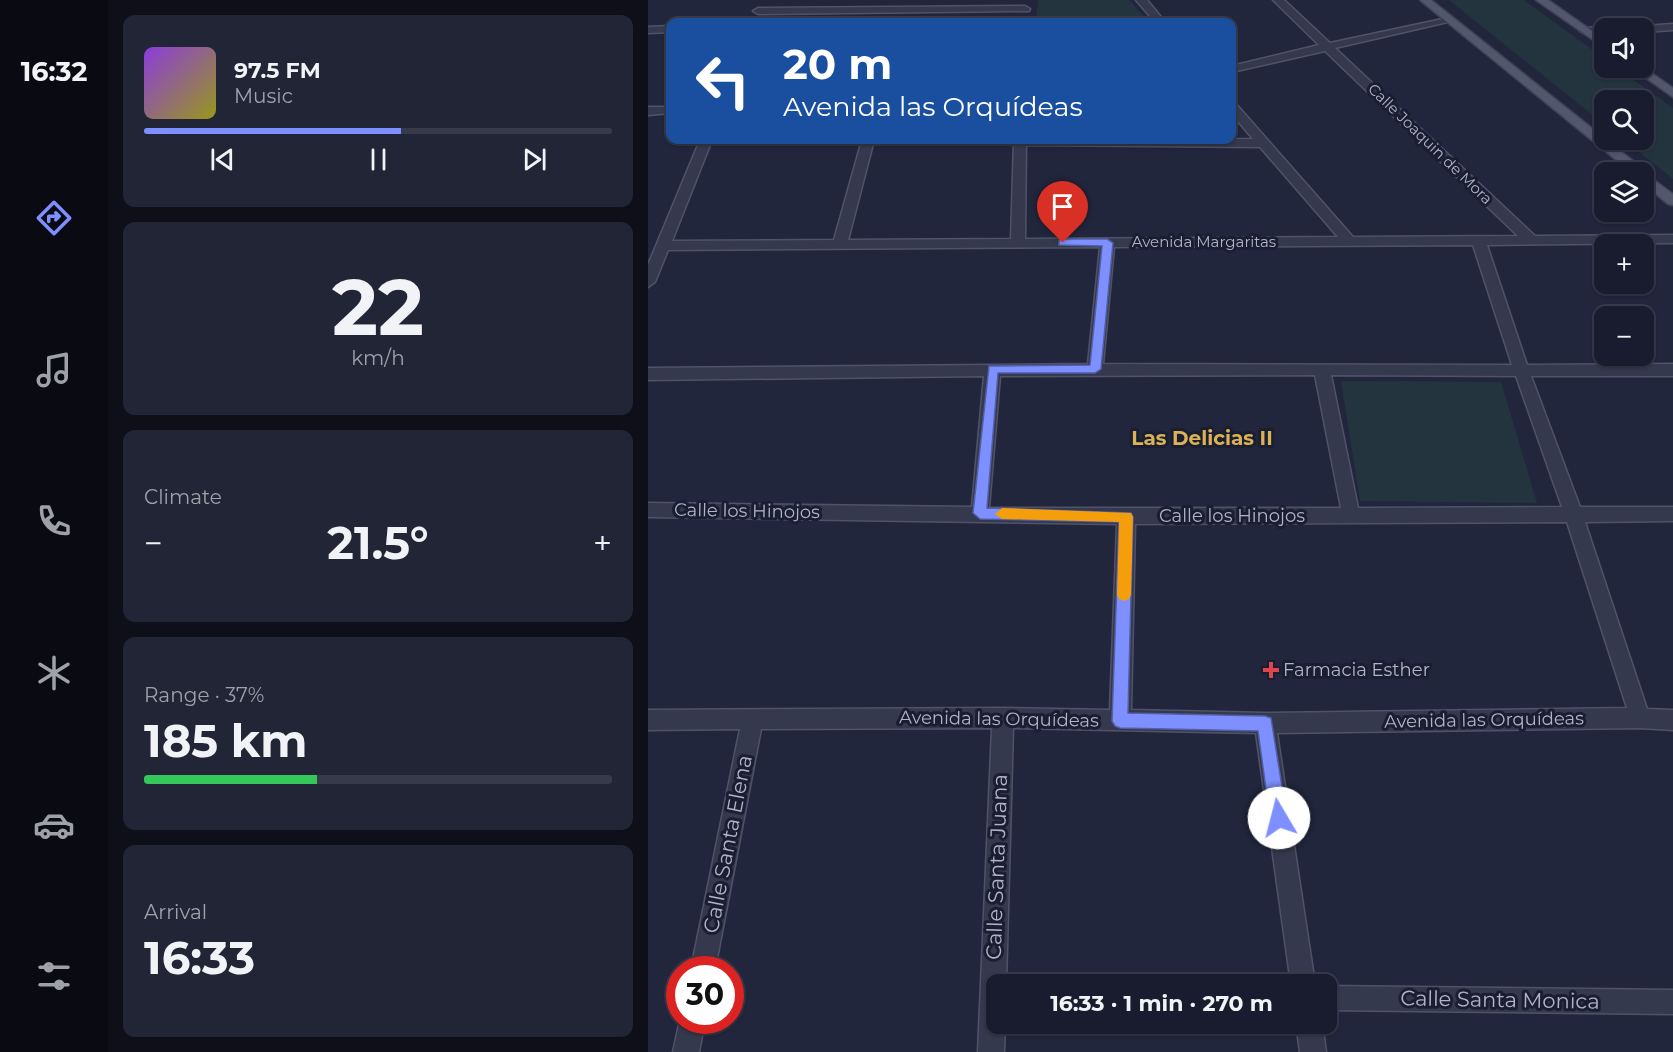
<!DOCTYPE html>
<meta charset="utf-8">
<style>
:root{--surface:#191c2e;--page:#222536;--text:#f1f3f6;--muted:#9fa1aa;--line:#373a4a;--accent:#7e90ff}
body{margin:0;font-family:Montserrat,sans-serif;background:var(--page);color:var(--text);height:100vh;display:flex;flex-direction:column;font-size:22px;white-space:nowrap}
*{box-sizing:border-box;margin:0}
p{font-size:20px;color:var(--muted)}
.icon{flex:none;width:33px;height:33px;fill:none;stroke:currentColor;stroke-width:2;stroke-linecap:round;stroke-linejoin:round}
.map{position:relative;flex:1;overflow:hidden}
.details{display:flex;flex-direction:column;gap:15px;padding:15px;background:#0e0f19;width:540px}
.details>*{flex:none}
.banner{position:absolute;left:18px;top:18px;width:570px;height:126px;border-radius:12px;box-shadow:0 2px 4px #0004,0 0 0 2px var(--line);background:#1a4fa0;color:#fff;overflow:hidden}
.buttons{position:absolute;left:946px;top:18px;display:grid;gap:12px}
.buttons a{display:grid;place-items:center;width:60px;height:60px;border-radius:12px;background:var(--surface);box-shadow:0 2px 4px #0004,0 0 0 2px var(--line);font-size:30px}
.speed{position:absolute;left:18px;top:956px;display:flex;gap:12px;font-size:30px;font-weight:700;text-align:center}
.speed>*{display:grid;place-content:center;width:78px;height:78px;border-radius:50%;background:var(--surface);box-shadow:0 2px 4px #0004,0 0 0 2px var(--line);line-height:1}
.speed .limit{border:9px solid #d22;background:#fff;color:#111}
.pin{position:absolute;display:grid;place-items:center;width:51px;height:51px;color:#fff;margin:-62px -26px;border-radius:50% 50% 50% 0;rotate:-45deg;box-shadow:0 0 6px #0007}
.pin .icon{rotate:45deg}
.me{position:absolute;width:66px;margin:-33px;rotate:352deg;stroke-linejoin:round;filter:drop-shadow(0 0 4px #0008)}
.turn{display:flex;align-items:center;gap:21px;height:126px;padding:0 18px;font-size:27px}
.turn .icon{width:78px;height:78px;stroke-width:2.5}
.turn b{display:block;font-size:42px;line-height:51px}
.big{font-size:45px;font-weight:700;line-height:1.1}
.details .tile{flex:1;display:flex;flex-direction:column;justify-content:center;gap:9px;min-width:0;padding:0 21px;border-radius:12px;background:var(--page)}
.details .dial{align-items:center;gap:0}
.dial b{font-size:78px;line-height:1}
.song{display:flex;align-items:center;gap:18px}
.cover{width:72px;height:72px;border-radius:9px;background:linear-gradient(135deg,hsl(270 70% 55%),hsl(60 70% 35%))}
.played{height:6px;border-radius:3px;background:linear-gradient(90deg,var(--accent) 55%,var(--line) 55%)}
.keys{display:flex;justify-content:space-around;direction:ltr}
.heat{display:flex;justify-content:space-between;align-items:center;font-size:33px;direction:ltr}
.charge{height:9px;border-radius:4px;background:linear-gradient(90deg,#34c759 37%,var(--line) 0)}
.trip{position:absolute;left:338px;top:974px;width:351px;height:60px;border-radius:12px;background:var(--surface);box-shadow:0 2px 4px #0004,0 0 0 2px var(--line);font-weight:700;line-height:60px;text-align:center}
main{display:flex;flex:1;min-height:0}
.tabs{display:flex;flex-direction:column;width:108px;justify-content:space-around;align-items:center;background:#0a0b12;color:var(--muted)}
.tabs .icon{width:42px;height:42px}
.tabs .on{color:var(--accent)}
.tabs b{font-size:27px;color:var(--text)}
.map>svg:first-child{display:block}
.green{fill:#23343e}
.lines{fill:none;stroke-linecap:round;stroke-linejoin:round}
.minor-casing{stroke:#505368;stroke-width:3}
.major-casing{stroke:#3e4256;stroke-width:3}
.minor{fill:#35394d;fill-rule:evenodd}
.major{fill:#52576d;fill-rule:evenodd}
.route{fill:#7e90ff;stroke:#525ea6;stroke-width:1.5}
.slow{fill:#f59e0b}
.health-dot{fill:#e0444e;stroke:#1a1e31;stroke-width:2}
.labels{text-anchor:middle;stroke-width:6;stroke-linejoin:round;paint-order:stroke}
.far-street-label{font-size:15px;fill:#b0b3c9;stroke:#1a1e31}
.street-label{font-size:18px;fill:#b0b3c9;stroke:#1a1e31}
.poi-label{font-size:18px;fill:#b0b3c9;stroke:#1a1e31;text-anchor:start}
.neighbourhood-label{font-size:20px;font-weight:bold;fill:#dcb257;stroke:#1a1e31}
.near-street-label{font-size:21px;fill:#b0b3c9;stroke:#1a1e31}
</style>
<main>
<nav class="tabs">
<b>16:32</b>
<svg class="icon on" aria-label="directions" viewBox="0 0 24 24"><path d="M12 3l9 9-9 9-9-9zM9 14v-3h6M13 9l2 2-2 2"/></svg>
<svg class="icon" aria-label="music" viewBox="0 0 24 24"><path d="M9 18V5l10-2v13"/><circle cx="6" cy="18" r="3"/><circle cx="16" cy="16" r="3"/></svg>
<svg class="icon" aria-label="phone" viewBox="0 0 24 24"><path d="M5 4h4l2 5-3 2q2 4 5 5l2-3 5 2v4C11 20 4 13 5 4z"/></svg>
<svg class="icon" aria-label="climate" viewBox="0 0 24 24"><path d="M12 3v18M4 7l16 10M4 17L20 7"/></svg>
<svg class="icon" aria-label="car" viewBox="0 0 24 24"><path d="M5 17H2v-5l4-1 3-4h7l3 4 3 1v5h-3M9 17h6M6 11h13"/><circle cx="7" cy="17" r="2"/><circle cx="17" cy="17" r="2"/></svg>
<svg class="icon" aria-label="filters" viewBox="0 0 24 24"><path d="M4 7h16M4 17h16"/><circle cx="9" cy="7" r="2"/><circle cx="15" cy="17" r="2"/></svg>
</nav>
<section class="details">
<div class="tile">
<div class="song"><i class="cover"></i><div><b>97.5 FM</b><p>Music</p></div></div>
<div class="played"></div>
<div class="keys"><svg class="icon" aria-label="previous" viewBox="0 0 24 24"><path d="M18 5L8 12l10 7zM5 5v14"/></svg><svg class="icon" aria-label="pause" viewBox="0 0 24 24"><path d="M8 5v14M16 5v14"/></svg><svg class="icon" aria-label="next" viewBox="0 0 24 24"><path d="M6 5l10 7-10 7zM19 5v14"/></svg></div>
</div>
<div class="tile dial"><b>22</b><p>km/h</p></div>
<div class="tile"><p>Climate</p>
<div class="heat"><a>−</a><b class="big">21.5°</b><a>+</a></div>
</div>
<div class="tile"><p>Range · 37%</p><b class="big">185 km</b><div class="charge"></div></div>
<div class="tile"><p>Arrival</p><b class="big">16:33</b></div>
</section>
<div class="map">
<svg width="1025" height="1052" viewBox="0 0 1025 1052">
<rect width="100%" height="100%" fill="#21263d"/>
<g class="green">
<path d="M390,0H481L501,22H388Z"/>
<path d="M801,0H876L957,59V68H969L1025,108V179L976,140H996V100H957V125Z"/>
<path d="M693,381L853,382L889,503L712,501Z"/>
</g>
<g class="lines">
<defs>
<g id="minor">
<path d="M488,0H499L517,22H507Z"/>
<path d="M625,0H636L682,43L804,17V21L687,48L887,236L1025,235V243L839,245L879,365L1025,364V376H883L932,507H1025V521L937,522L999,709L1025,710V730L992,728L629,733L667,984H643L608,733L365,728L358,984H348V1023H357L356,1052H330L344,728L113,729L67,969H43L92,729L0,730V710L355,708L462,710L469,524L0,517V503L324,507L336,376L0,380V368L440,364L452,247L20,250L7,282L0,287V265L52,140H64L24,241L186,240L214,140H226L200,240L363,239L366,140L605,139L584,114V103L588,104L705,237L870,236L677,51L584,72V66L671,45ZM378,145L612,147L690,237L377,239ZM825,245L864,365L455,364L466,247ZM667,375L693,508H341L352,376ZM683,375L868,376L914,507L710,508ZM919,522L979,708L617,713L483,710L487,524Z"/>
<path d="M377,6L382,9L381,11L110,14L105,11L110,8Z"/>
<path d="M1025,24V30L996,32V28H991L996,26Z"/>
<path d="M22,26V32L0,33V27Z"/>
<path d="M957,27L961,28H957V33L937,34L932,31L937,28Z"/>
<path d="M0,107H22V113L0,115Z"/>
<path d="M678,986L1025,990V1014L678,1010Z"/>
<path d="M32,1020H57L51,1052H25Z"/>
<path d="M648,1023H674L678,1052H652Z"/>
</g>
<g id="major">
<path d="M772,0H783L995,169L996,172V173L983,172Z"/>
<path d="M888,0H900L957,40V48Z"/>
<path d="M984,68H996L1025,88V97Z"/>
<path d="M996,173L1025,194V205L1020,204L996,184Z"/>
</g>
</defs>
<use href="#minor" class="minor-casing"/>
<use href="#major" class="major-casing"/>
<use href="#minor" class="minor"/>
<use href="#major" class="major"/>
</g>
<path class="route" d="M415,239H459L465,243L453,369L447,373H350L339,508L483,513L485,517L480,713L617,716L623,718L639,818L637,824L631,827L625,824L622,818L610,731L472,728L467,726L464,721L471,522L332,519L325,513L341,366L442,365L454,246L411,245V240Z"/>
<path class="slow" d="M354,508L483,513L485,517L483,595L481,599L476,601L471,599L469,595L471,522L354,519L347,514Z"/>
<path class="health-dot" d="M620 661h6v6h6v6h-6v6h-6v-6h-6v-6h6z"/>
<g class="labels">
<g class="far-street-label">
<text transform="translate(782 144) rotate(44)" y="5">Calle Joaquin de Mora</text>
<text x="556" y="247">Avenida Margaritas</text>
</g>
<g class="street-label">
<text transform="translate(99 511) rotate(1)" y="6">Calle los Hinojos</text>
<text x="584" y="522">Calle los Hinojos</text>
<text transform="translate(351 719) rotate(1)" y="6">Avenida las Orquídeas</text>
<text transform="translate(836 720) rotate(-1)" y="6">Avenida las Orquídeas</text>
</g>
<g class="poi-label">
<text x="635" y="676">Farmacia Esther</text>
</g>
<g class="neighbourhood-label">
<text x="554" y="445">Las Delicias II</text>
</g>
<g class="near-street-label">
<text transform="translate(80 844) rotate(-79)" y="7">Calle Santa Elena</text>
<text transform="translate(349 867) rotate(-88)" y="7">Calle Santa Juana</text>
<text transform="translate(852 1000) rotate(1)" y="7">Calle Santa Monica</text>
</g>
</g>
</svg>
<div class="buttons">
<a><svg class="icon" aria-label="sound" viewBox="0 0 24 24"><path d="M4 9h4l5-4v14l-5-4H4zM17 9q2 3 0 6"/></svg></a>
<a><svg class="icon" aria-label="search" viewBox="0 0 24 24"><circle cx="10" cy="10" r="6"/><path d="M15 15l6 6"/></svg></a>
<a><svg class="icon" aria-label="layers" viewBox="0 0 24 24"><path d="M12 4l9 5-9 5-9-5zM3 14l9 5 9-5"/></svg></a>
<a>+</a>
<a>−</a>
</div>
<div class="speed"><div class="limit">30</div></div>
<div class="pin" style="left:415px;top:243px;background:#d93025"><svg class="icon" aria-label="arrive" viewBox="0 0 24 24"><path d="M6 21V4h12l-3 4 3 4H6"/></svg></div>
<svg class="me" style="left:631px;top:818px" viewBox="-20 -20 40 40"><circle r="19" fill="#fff"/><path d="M0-13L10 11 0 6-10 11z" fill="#7e90ff"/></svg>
<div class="trip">16:33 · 1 min · 270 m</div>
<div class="banner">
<div class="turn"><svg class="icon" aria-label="left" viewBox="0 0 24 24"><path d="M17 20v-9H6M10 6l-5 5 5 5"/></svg><div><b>20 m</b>Avenida las Orquídeas</div></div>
</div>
</div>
</main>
